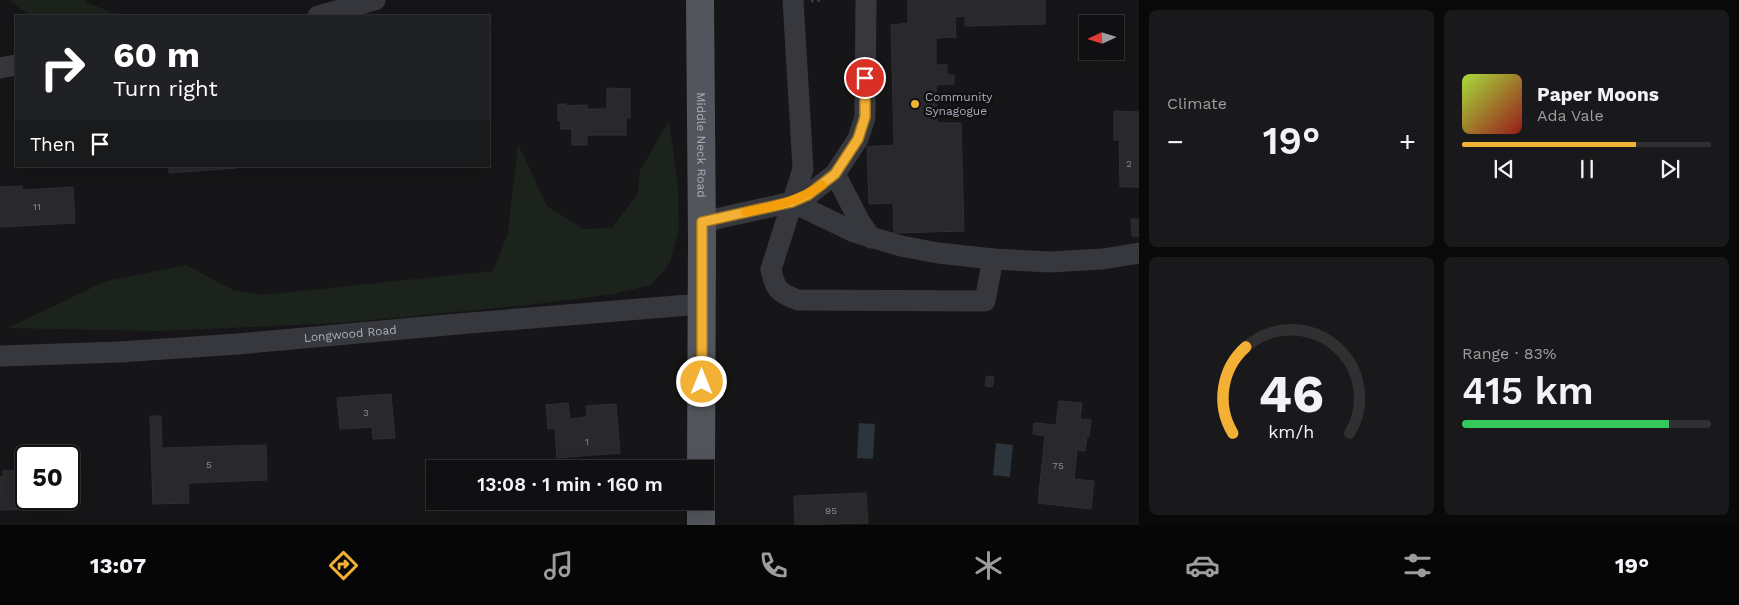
<!DOCTYPE html>
<meta charset="utf-8">
<style>
:root{--surface:#101012;--page:#19191b;--text:#f1f3f6;--muted:#9c9d9f;--line:#303032;--accent:#f2b134}
body{margin:0;font-family:"Work Sans",sans-serif;background:var(--page);color:var(--text);height:100vh;display:flex;flex-direction:column;font-size:19px;white-space:nowrap}
*{box-sizing:border-box;margin:0}
p{font-size:16px;color:var(--muted)}
.icon{flex:none;width:28px;height:28px;fill:none;stroke:currentColor;stroke-width:2;stroke-linecap:round;stroke-linejoin:round}
.map{position:relative;flex:1;overflow:hidden}
.drawer{display:flex;flex-direction:column;gap:10px;padding:10px;background:#09090a;width:600px}
.drawer>*{flex:none}
.banner{position:absolute;left:15px;top:15px;width:475px;height:152px;border-radius:0px;box-shadow:0 5px 20px #0002,0 0 0 1px var(--line);background:#202124;color:#fff;overflow:hidden}
.needle{width:32px;rotate:266deg}
.tools{position:absolute;left:1079px;top:15px;display:grid;gap:10px}
.tools a{display:grid;place-items:center;width:45px;height:45px;border-radius:0px;background:var(--surface);box-shadow:0 5px 20px #0002,0 0 0 1px var(--line);font-size:25px}
.speed{position:absolute;left:15px;top:445px;display:flex;gap:10px;font-size:25px;font-weight:700;text-align:center}
.speed>*{display:grid;place-content:center;width:65px;height:65px;border-radius:50%;background:var(--surface);box-shadow:0 5px 20px #0002,0 0 0 1px var(--line);line-height:1}
.speed .limit{border:2px solid #111;border-radius:8px;background:#fff;color:#111}
.pin{position:absolute;display:grid;place-items:center;width:42px;height:42px;color:#fff;margin:-21px;border:2px solid #fff;border-radius:50%;box-shadow:0 1px 5px #0007}
.me{position:absolute;width:55px;margin:-28px;rotate:0deg;stroke-linejoin:round;filter:drop-shadow(0 0 4px #0008)}
.turn{display:flex;align-items:center;gap:18px;height:105px;padding:0 15px;font-size:22px}
.turn .icon{width:65px;height:65px;stroke-width:2.5}
.turn b{display:block;font-size:35px;line-height:42px}
.then{display:flex;align-items:center;height:48px;padding:0 15px;background:#0003;gap:10px;font-size:19px}
.big{font-size:38px;font-weight:600;line-height:1.1}
.drawer .card{flex:1;display:flex;flex-direction:column;justify-content:center;gap:8px;min-width:0;padding:0 18px;border-radius:8px;background:var(--page)}
.drawer .dial{align-items:center;gap:0}
.dial svg{height:130px;overflow:visible;fill:none;stroke:var(--line);stroke-width:7;stroke-linecap:round;text-anchor:middle}
.dial text{fill:var(--text);stroke:none}
.song{display:flex;align-items:center;gap:15px}
.cover{width:60px;height:60px;border-radius:8px;background:linear-gradient(135deg,hsl(80 70% 55%),hsl(0 70% 35%))}
.played{height:5px;border-radius:2px;background:linear-gradient(90deg,var(--accent) 70%,var(--line) 70%)}
.keys{display:flex;justify-content:space-around;direction:ltr}
.heat{display:flex;justify-content:space-between;align-items:center;font-size:28px;direction:ltr}
.charge{height:8px;border-radius:4px;background:linear-gradient(90deg,#34c759 83%,var(--line) 0)}
.drawer .tiles{flex:1;display:grid;gap:10px;grid-template-columns:repeat(2,1fr)}
.trip{position:absolute;left:426px;top:460px;width:288px;height:50px;border-radius:0px;background:var(--surface);box-shadow:0 5px 20px #0002,0 0 0 1px var(--line);font-weight:600;line-height:50px;text-align:center}
.menu{display:flex;height:80px;justify-content:space-around;align-items:center;background:#060607;color:var(--muted)}
.menu .icon{width:35px;height:35px}
.menu .active{color:var(--accent)}
.menu b{font-size:22px;color:var(--text)}
main{display:flex;flex:1;min-height:0}
.map>svg:first-child{display:block}
.green{fill:#1c231d}
.water{fill:#2c353c}
.building{fill:#29292c;stroke:#303034}
.lines{fill:none;stroke-linecap:round;stroke-linejoin:round}
.path{stroke:#3d3f44;stroke-width:3;stroke-dasharray:2.5 4;stroke-linecap:butt}
.minor{stroke:#37383d;stroke-width:21}
.major{stroke:#53555c;stroke-width:28}
.route-casing{stroke:#9d7322;stroke-width:12}
.route{stroke:#f2b134;stroke-width:9}
.slow{stroke:#f59e0b;stroke-width:9}
.poi-dot{fill:#f2b134;stroke:#111113;stroke-width:2}
.labels{text-anchor:middle;stroke-width:5;stroke-linejoin:round;paint-order:stroke}
.number-label{font-size:10px;fill:#888b94}
.poi-label{font-size:12px;fill:#a8adb8;stroke:#111113;text-anchor:start}
.street-label{font-size:12px;fill:#a8adb8;stroke:#111113}
</style>
<main>
<div class="map">
<svg width="1139" height="525" viewBox="0 0 1139 525">
<rect width="100%" height="100%" fill="#161618"/>
<g class="green">
<path d="M10,0H85L88,3L121,16H30Z"/>
<path d="M669,120L678,188L679,228L670,263L651,285L614,294L529,305L342,323L156,331L8,328L106,281L186,265L233,290L262,295L493,271L508,233L518,144L547,206L583,229L612,228L638,193L640,171Z"/>
</g>
<g class="water">
<path d="M859,423L875,424L873,459L857,458Z"/>
<path d="M996,443L1013,445L1010,477L993,475Z"/>
</g>
<g class="building">
<path d="M908,0H1045V24L965,26V16L955,17L956,37L936,38V65H947V75H954V84L936,85L937,123H961L964,231L894,233L893,203L869,204L867,147L894,145L891,25L908,23Z"/>
<path d="M607,88L630,89V118H626V135H587V145H572V129H561V121H558V104H566V106L587,105V109H607Z"/>
<path d="M1114,111L1139,112V187H1120L1119,140H1114Z"/>
<path d="M169,166H237V168L169,173Z"/>
<path d="M22,186V190L73,187L75,223L0,227V187Z"/>
<path d="M1131,219H1139V236H1132Z"/>
<path d="M987,376L994,377L992,387L985,386Z"/>
<path d="M391,394L395,438L373,439L372,427L340,429L337,398Z"/>
<path d="M1059,401L1082,403L1080,419L1091,420L1089,437L1087,436L1085,451L1077,450L1074,479L1094,481L1091,509L1038,503L1045,436L1033,434L1034,423L1056,425Z"/>
<path d="M568,403L570,419L587,417L586,406L616,404L620,453L557,458L555,428L548,429L546,405Z"/>
<path d="M150,416H161L162,448L266,445L267,480L188,483L189,503L153,504Z"/>
<path d="M25,470L26,499H60V508L0,510V477H3V471Z"/>
<path d="M866,493L868,523L795,525L794,496Z"/>
</g>
<g class="lines">
<path class="path" d="M811,1L824,0"/>
<g class="minor">
<path d="M793,0L803,169L771,269C775,290 779,293 798,300L985,301L993,259"/>
<path d="M318,16L375,0"/>
<path d="M0,68L16,65"/>
<path d="M835,174L860,222L871,238"/>
<path d="M792,202L808,195L835,174L858,139L865,117L866,0"/>
<path d="M702,222L792,202L854,232L901,246L938,253L993,259L1050,262L1103,259L1139,253"/>
<path id="s1" d="M0,356L120,352L238,344L458,324L701,304"/>
</g>
<g class="major">
<path id="s2" d="M700,0L702,239L701,469"/>
<path d="M701,525V501"/>
</g>
</g>
<g class="lines">
<defs>
<path id="route" d="M702,382V222L792,202L808,195L835,174L858,139L865,117V78"/>
</defs>
<use href="#route" class="route-casing"/>
<use href="#route" class="route"/>
<path class="slow" d="M746,212C774,206 797,202 822,185"/>
</g>
<circle class="poi-dot" cx="915" cy="104" r="5"/>
<g class="labels">
<g class="number-label">
<text x="1129" y="167">2</text>
<text x="37" y="210">11</text>
<text x="366" y="416">3</text>
<text x="587" y="445">1</text>
<text x="209" y="468">5</text>
<text x="1058" y="469">75</text>
<text x="831" y="514">95</text>
</g>
<g class="poi-label">
<text x="925" y="101">Community<tspan x="925" dy="14">Synagogue</tspan></text>
</g>
<g class="street-label">
<text dy="4" stroke="none"><textPath href="#s2" startOffset="145">Middle Neck Road</textPath></text>
<text dy="4" stroke="none"><textPath href="#s1" startOffset="351">Longwood Road</textPath></text>
</g>
</g>
</svg>
<div class="tools">
<a><svg class="needle" viewBox="-14 -14 28 28"><path d="M0-13l5 13h-10z" fill="#e53935"/><path d="M0 13l5-13h-10z" fill="#9c9d9f"/></svg></a>
</div>
<div class="speed"><div class="limit">50</div></div>
<div class="pin" style="left:865px;top:78px;background:#d93025"><svg class="icon" aria-label="arrive" viewBox="0 0 24 24"><path d="M6 21V4h12l-3 4 3 4H6"/></svg></div>
<svg class="me" style="left:702px;top:382px" viewBox="-20 -20 40 40"><circle r="17" fill="#f2b134" stroke="#fff" stroke-width="3"/><path d="M0-11L8 9 0 5-8 9z" fill="#fff"/></svg>
<div class="trip">13:08 · 1 min · 160 m</div>
<div class="banner">
<div class="turn"><svg class="icon" aria-label="right" viewBox="0 0 24 24"><path d="M7 20v-9h11M14 6l5 5-5 5"/></svg><div><b>60 m</b>Turn right</div></div>
<div class="then">Then<svg class="icon" aria-label="arrive" viewBox="0 0 24 24"><path d="M6 21V4h12l-3 4 3 4H6"/></svg></div>
</div>
</div>
<section class="drawer">
<div class="tiles">
<div class="card"><p>Climate</p>
<div class="heat"><a>−</a><b class="big">19°</b><a>+</a></div>
</div>
<div class="card">
<div class="song"><i class="cover"></i><div><b>Paper Moons</b><p>Ada Vale</p></div></div>
<div class="played"></div>
<div class="keys"><svg class="icon" aria-label="previous" viewBox="0 0 24 24"><path d="M18 5L8 12l10 7zM5 5v14"/></svg><svg class="icon" aria-label="pause" viewBox="0 0 24 24"><path d="M8 5v14M16 5v14"/></svg><svg class="icon" aria-label="next" viewBox="0 0 24 24"><path d="M6 5l10 7-10 7zM19 5v14"/></svg></div>
</div>
<div class="card dial"><svg viewBox="0 0 100 80">
<path d="M14 69A42 42 0 1 1 86 69"/>
<path d="M14 69A42 42 0 0 1 22 16" stroke="#f2b134"/>
<text x="50" y="56" font-size="32" font-weight="700">46</text>
<text x="50" y="72" font-size="11">km/h</text>
</svg></div>
<div class="card"><p>Range · 83%</p><b class="big">415 km</b><div class="charge"></div></div>
</div>
</section>
</main>
<nav class="menu">
<b>13:07</b>
<svg class="icon active" aria-label="directions" viewBox="0 0 24 24"><path d="M12 3l9 9-9 9-9-9zM9 14v-3h6M13 9l2 2-2 2"/></svg>
<svg class="icon" aria-label="music" viewBox="0 0 24 24"><path d="M9 18V5l10-2v13"/><circle cx="6" cy="18" r="3"/><circle cx="16" cy="16" r="3"/></svg>
<svg class="icon" aria-label="phone" viewBox="0 0 24 24"><path d="M5 4h4l2 5-3 2q2 4 5 5l2-3 5 2v4C11 20 4 13 5 4z"/></svg>
<svg class="icon" aria-label="climate" viewBox="0 0 24 24"><path d="M12 3v18M4 7l16 10M4 17L20 7"/></svg>
<svg class="icon" aria-label="car" viewBox="0 0 24 24"><path d="M5 17H2v-5l4-1 3-4h7l3 4 3 1v5h-3M9 17h6M6 11h13"/><circle cx="7" cy="17" r="2"/><circle cx="17" cy="17" r="2"/></svg>
<svg class="icon" aria-label="filters" viewBox="0 0 24 24"><path d="M4 7h16M4 17h16"/><circle cx="9" cy="7" r="2"/><circle cx="15" cy="17" r="2"/></svg>
<b>19°</b>
</nav>
